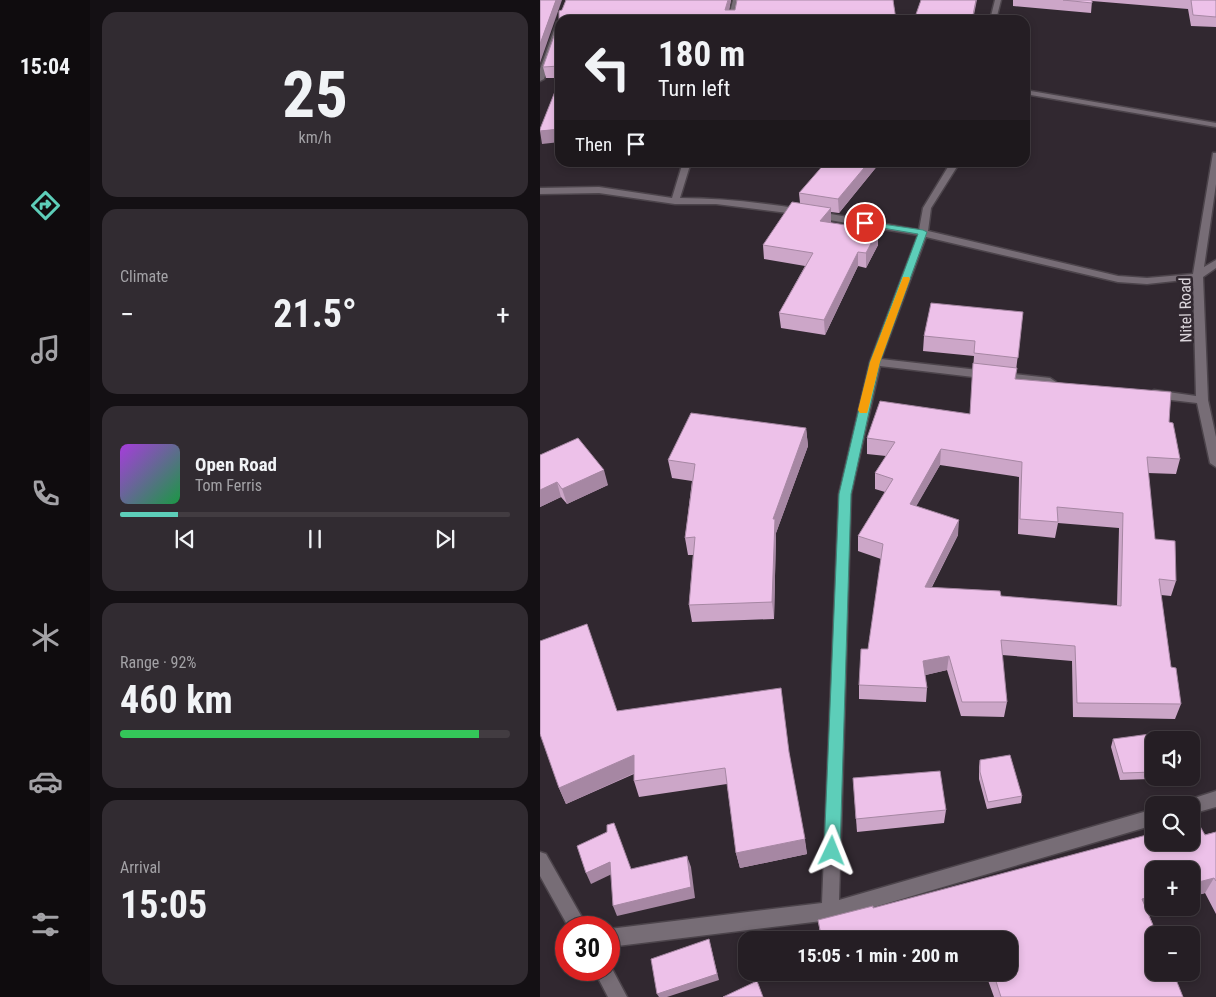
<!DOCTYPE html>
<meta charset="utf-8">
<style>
:root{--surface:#251e24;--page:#312b31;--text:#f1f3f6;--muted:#a3a2a6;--line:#423c41;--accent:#5dceb9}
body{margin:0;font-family:"Roboto Condensed",sans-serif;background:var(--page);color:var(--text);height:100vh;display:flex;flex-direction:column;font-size:19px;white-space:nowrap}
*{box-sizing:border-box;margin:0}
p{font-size:16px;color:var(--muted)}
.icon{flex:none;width:28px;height:28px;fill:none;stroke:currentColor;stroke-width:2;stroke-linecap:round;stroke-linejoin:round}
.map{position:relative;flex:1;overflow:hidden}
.side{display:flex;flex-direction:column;gap:12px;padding:12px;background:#141014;width:450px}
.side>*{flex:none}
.banner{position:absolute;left:15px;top:15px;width:475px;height:152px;border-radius:15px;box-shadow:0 2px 8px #0003,0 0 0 1px var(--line);background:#251e24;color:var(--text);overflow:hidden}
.tools{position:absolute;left:605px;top:731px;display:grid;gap:10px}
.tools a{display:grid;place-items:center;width:55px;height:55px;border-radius:10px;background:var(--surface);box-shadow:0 2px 8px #0003,0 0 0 1px var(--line);font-size:25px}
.speed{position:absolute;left:15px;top:916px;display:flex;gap:10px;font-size:25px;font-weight:700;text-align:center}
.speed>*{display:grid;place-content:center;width:65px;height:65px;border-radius:50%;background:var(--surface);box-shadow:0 2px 8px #0003,0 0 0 1px var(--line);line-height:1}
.speed .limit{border:8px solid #d22;background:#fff;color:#111}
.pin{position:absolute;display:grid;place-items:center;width:42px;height:42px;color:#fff;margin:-21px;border:2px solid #fff;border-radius:50%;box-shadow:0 1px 5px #0007}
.me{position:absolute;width:55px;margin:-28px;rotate:2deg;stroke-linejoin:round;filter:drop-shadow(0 0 4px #0008)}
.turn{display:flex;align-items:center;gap:18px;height:105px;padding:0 20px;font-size:22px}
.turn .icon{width:65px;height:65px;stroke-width:2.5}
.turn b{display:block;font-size:35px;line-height:42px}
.then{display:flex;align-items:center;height:48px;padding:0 20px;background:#0003;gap:10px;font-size:19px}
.big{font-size:38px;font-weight:700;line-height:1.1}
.side .tile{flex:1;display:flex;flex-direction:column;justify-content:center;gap:8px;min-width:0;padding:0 18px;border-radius:15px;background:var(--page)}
.side .dial{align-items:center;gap:0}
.dial b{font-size:65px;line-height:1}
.song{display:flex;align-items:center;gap:15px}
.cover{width:60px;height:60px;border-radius:8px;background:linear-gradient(135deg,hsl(280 70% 55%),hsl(140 70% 35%))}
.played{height:5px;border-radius:2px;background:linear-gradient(90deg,var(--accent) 15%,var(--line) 15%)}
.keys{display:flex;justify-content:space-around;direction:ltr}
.heat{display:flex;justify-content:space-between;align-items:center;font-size:28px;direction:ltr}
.charge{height:8px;border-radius:4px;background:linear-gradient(90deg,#34c759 92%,var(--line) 0)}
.trip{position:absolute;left:198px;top:931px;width:280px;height:50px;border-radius:15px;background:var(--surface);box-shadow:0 2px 8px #0003,0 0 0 1px var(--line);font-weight:700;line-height:50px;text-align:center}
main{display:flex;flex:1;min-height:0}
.dock{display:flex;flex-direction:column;width:90px;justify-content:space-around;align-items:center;background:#0f0c0e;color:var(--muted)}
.dock .icon{width:35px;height:35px}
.dock .active{color:var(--accent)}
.dock b{font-size:22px;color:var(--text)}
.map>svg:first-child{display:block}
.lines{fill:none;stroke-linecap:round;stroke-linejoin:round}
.minor-casing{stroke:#4c444b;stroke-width:3}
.minor{fill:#776d76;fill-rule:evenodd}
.wall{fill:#cca6c8;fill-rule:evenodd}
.shaded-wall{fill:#a687a3}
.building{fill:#edc1e9;stroke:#a687a3;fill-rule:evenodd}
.route{fill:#5dceb9;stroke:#3c8678}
.slow{fill:#f59e0b}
.labels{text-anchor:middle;stroke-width:5;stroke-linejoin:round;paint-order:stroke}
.street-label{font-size:16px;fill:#dcd6dc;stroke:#312830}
</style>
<main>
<nav class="dock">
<b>15:04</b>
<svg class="icon active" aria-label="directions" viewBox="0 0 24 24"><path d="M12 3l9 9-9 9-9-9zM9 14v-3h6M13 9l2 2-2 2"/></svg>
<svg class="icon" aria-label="music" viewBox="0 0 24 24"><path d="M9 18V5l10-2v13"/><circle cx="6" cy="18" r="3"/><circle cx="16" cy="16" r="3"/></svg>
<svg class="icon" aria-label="phone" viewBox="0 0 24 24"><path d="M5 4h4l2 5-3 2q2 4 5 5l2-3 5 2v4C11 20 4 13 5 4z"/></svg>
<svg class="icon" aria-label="climate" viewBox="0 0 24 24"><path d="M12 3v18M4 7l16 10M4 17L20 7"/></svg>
<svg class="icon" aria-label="car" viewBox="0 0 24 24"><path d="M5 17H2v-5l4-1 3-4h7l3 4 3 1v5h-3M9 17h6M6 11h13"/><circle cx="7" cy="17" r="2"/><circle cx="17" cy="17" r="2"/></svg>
<svg class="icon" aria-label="filters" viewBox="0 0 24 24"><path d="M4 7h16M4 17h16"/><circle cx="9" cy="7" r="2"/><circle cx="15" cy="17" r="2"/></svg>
</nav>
<section class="side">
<div class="tile dial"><b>25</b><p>km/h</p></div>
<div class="tile"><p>Climate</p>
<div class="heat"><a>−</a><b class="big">21.5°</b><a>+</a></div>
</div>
<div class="tile">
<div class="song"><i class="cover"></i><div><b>Open Road</b><p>Tom Ferris</p></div></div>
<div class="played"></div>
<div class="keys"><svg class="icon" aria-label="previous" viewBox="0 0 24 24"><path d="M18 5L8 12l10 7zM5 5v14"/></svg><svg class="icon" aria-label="pause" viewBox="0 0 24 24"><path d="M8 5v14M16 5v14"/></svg><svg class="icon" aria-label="next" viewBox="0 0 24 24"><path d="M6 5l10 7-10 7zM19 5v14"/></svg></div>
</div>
<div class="tile"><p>Range · 92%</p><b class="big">460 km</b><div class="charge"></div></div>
<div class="tile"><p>Arrival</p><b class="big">15:05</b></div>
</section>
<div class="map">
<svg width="676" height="997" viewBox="0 0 676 997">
<rect width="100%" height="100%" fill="#312830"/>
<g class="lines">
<defs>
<g id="minor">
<path d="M193,0H199L194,20H188Z"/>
<path d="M455,0H461L456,20H450Z"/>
<path d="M20,20V32L4,79L0,81V69L17,22Z"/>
<path d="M485,90L676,123V127L485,94Z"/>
<path d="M673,153H676V184L664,267L676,260V268L663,277L668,400L676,437V467L670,463L657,403L614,398L608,394L614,390L656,396L653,279L607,284L578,282L386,237L341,359L510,378L516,382L510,386L340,366L311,494L299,900L614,809V825L290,920L69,947V929L282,903L299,494L330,362L378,235L248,213L176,204H135L59,193L0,194V188L59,187L132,198L143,162H151L140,198C220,198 300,216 379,230L383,208L411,162H420L391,208L388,231L578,276L607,278L653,274Z"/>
<path d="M676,791V807L651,814V805H643L645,801Z"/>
<path d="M0,852L6,854L48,928H29L0,876Z"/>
<path d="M69,963L87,997H68L54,970H69Z"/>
</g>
</defs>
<use href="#minor" class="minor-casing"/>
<use href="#minor" class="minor"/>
</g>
<g class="wall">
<path d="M26,0H191L189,10H195L197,0H353L356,20H20V78H6L3,67L19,22V11L22,10Z"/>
<path d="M473,0H676V27L651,26L648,9L552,1L551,13L473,6Z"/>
<path d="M91,162H129L127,166H92Z"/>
<path d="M338,162V165L299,213L291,212V223L338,245L326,268L318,266L285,335L241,328L239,313L265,266L224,259L223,245L260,203L259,193Z"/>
<path d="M483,312L475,379L629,422L640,459L636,474L608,473L615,539L636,581L631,596L621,595L631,667L641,704L635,719L533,717L532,661L462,655L467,702L464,717L421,716L407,670L385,675L387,688L386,702L319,699V685L328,649L341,559L318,551V536L345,492L335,489V473L346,456L327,454V438L430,414L434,356L383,351L384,336ZM400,465L479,477L478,534L515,538L518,523L579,528L577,606L461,596L392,587L418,535L376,506Z"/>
<path d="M266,428L268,446L236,533L234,619L152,622L149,605L153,555H148L145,538L152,481L132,478L128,460Z"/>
<path d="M0,455L68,485L27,504L21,497L0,507Z"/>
<path d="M77,711L249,753L267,854L200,868L196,853L187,784L99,797L94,781V774L26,804L19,788Z"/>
<path d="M573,739L614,740V778H641L580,780L571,747Z"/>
<path d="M440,760L482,796L481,803L447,809L439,779V767Z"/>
<path d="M313,778L406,810L404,823L317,832Z"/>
<path d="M676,832V914L665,893L607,910L643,997H454L445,972H469V940H281L278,920Z"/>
<path d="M354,972H382L356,980Z"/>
</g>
<g class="shaded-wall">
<path d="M16,0H22L0,63V44Z"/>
<path d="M188,0H191L187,20L185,10Z"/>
<path d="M436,0H437L433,20H432Z"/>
<path d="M20,129V142L2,144L0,131Z"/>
<path d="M329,162H338V165L299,213L298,199Z"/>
<path d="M291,208V222L281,235L280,221Z"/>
<path d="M338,230V245L326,268V253Z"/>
<path d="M318,252V266L285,335L284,320Z"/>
<path d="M266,428L268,446L236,533L234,619L232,602L233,519Z"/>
<path d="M401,449L400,465L369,519L370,504Z"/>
<path d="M64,470L68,485L27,504L22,489Z"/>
<path d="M17,482L21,497L0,507V490Z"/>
<path d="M419,520L418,535L384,602L385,587Z"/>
<path d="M409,656L407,670L382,676L383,661Z"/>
<path d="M94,755L99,771L26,804L19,788Z"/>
<path d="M265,839L267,854L200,868L196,853Z"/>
<path d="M147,856L151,867L155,898L77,916L73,906Z"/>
<path d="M70,862L74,873L51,884L46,873Z"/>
<path d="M674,878L665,893L651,897V884Z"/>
<path d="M614,895V908H615L595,913L602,899Z"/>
<path d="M169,939L179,980L127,997H119L117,994Z"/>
<path d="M356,972H382L356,980Z"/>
</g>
<g class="building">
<path d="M0,0H16L0,44Z"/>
<path d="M26,0H188L185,10H195L197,0H353L356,20H20V66L3,67L19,22V11L22,10Z"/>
<path d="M381,0H436L432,20H374Z"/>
<path d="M523,0H552V3Z"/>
<path d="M651,0H676V17L653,15Z"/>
<path d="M20,79V129L0,131V129Z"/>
<path d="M286,162H329L298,199L259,193Z"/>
<path d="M252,202L291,208L280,221L338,230L326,253L318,252L284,320L239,313L273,253L223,245Z"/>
<path d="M391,303L483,312L478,358L434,353L435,341L384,336Z"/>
<path d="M433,363L477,368L475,379L631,392L629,422L633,423L640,459L607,457L615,539L635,541L636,581L619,579L631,667L636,668L641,704L537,703L535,646L461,640L467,702H422L409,656L383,661L387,688L319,685L321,649H328L343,544L318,536L353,479L335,473L355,442L327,438L340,401L430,414ZM401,449L482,462L480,519L518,522L517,507L583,513L581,606L461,596L460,591L385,587L419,520L370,504Z"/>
<path d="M151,413L266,428L233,519H235L232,602L149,605L155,537L145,538L155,464L128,460Z"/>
<path d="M38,438L64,470L22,489L17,482L0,490V455Z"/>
<path d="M47,624L77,711L241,688L249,752L265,839L196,853L185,768L94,781V755L19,788L0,734V641Z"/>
<path d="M632,731L634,740H614V772L583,773L573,739Z"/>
<path d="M470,755L482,796L448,802L440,772V760Z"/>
<path d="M400,771L406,810L316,819L313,778Z"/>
<path d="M657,821L665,835L676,832V881L674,878L651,884V870H614V895L602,899L617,935H614V972H633L643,997H461L453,972H469V940H282L278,920L333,906V908L614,833V842H651V823Z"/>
<path d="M74,823L91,869L147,856L151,887L73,906L70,862L46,873L37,846L67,832V825Z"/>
<path d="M169,939L177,974L117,994L111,959Z"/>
<path d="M217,981L223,997H183Z"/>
</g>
<path class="route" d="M322,221L383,230L387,232L340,362L311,494L300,851L298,857L292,859L287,857L284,851L299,494L330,362L378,234L325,225L321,223Z"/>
<path class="slow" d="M363,277H369L370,279L340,362L328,410L327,413H320L318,410L330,362Z"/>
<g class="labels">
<g class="street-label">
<text transform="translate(645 310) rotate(-91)" y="6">Nitel Road</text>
</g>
</g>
</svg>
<div class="tools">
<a><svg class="icon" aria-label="sound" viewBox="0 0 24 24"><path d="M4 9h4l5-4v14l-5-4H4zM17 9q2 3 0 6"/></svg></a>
<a><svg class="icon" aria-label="search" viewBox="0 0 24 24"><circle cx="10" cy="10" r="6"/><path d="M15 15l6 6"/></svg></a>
<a>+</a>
<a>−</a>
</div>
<div class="speed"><div class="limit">30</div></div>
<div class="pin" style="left:325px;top:223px;background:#d93025"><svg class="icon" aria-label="arrive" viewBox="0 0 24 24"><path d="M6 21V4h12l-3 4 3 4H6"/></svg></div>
<svg class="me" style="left:292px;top:851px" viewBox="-20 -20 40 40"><path d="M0-17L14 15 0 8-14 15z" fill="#5dceb9" stroke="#fff" stroke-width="4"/></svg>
<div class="trip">15:05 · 1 min · 200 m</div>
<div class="banner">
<div class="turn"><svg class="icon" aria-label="left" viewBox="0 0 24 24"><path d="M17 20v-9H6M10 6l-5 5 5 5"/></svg><div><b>180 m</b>Turn left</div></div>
<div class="then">Then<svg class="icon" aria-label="arrive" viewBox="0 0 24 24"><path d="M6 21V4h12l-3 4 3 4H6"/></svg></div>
</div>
</div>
</main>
